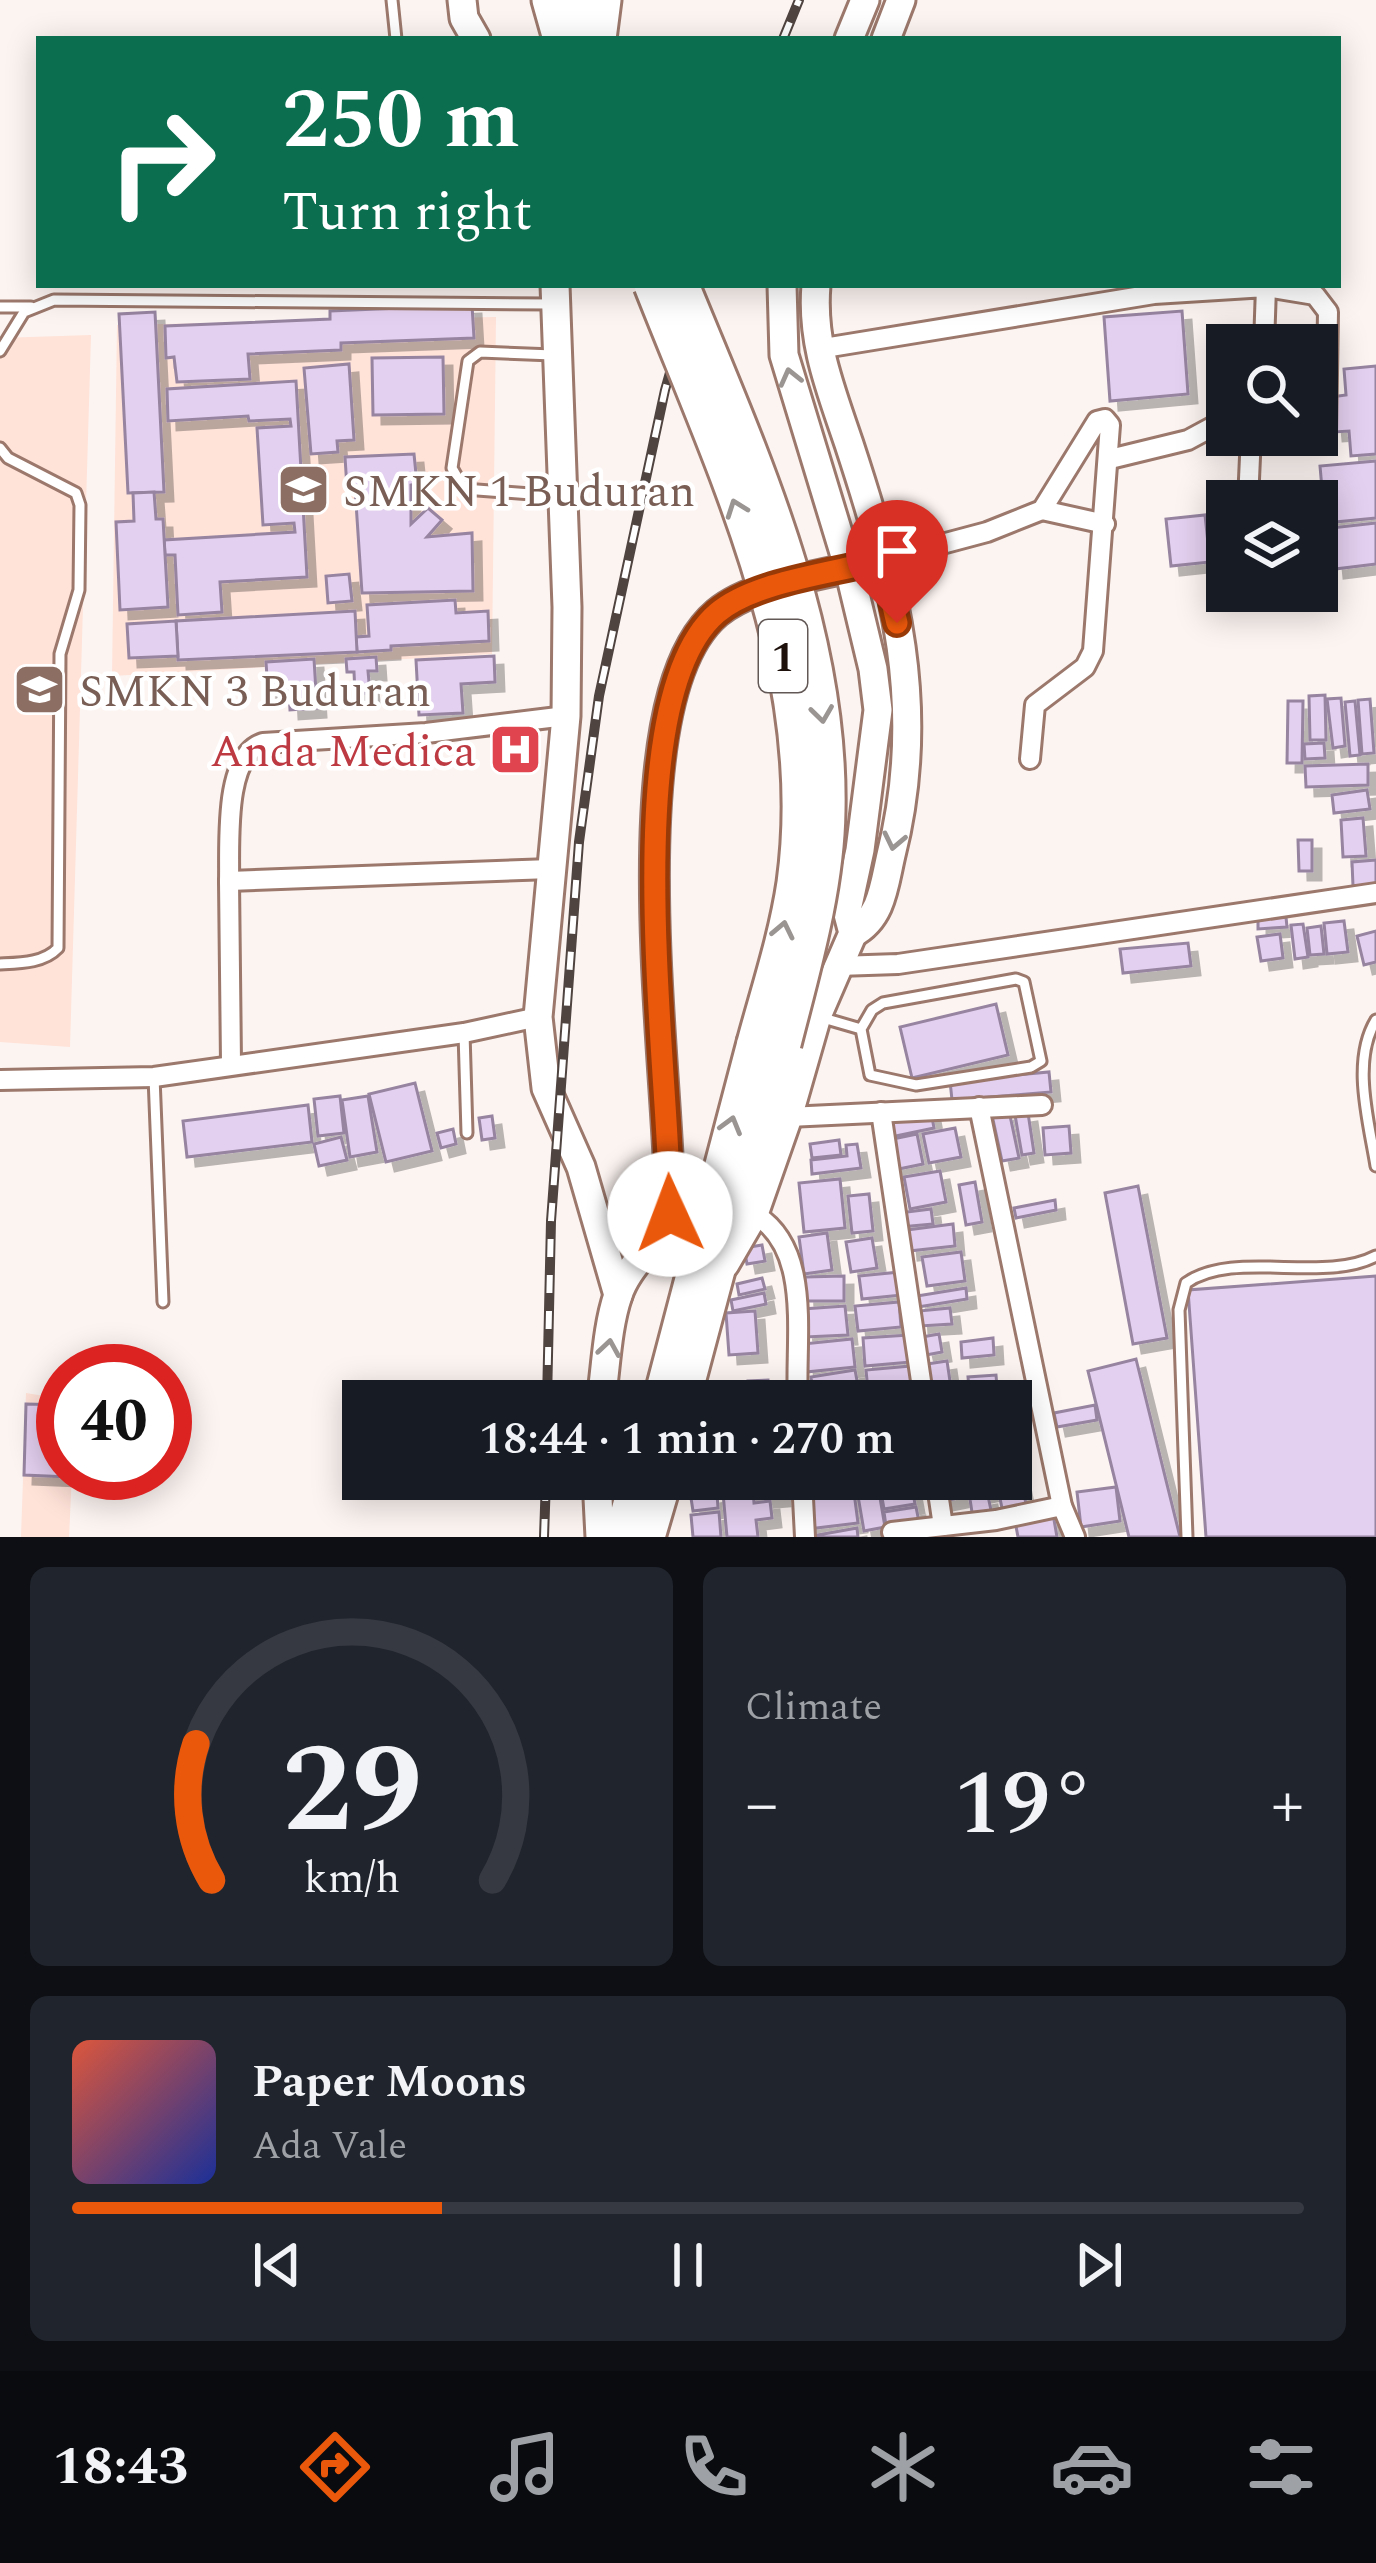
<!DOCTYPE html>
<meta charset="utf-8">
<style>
:root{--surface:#171b24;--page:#20242c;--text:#f1f3f6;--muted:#9ea1a6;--line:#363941;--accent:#ea580c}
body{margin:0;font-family:Spectral,serif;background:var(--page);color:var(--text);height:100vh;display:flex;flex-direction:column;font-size:45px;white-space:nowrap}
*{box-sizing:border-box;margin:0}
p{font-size:39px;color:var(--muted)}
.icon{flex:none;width:66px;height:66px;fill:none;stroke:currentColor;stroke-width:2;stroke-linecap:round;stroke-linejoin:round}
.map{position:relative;height:1537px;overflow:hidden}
.side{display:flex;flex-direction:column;gap:30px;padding:30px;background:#0d0f14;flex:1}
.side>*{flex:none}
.guide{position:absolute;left:36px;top:36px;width:1305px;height:252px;border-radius:0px;box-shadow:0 6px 30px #0003;background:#0b6e4f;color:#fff;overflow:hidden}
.tools{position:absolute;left:1206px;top:324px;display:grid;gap:24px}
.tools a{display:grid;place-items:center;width:132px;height:132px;border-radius:0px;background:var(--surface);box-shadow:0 6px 30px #0003;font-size:60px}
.speed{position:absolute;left:36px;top:1344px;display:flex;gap:24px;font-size:60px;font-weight:700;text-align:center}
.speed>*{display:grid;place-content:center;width:156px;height:156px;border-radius:50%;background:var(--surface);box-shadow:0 6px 30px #0003;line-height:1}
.speed .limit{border:18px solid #d22;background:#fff;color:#111}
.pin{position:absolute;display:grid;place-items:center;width:102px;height:102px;color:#fff;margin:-123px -51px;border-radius:50% 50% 50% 0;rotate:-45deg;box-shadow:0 0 12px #0007}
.pin .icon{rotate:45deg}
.me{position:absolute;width:132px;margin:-66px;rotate:358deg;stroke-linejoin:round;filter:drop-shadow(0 0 9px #0008)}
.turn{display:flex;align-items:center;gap:42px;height:252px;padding:0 48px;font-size:54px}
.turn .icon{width:156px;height:156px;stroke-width:2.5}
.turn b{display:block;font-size:84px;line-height:102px}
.big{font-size:90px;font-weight:600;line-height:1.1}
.side .widget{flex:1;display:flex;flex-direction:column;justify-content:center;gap:18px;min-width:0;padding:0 42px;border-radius:18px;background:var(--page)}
.side .dial{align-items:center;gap:0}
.dial svg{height:312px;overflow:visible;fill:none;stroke:var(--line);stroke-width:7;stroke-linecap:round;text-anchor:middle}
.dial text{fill:var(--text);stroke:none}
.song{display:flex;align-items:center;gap:36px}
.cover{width:144px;height:144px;border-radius:18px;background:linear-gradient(135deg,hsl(10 70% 55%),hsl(230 70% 35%))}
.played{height:12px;border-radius:6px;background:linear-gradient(90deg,var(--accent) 30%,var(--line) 30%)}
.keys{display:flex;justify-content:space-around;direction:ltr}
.heat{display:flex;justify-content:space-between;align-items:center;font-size:66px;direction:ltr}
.side .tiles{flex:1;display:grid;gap:30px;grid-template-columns:1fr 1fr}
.widget:last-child{grid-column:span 2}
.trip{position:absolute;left:342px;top:1380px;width:690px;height:120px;border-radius:0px;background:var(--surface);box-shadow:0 6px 30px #0003;font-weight:600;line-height:120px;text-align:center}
.tab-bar{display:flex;height:192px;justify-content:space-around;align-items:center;background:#090b0e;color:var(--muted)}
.tab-bar .icon{width:84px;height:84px}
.tab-bar .active{color:var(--accent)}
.tab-bar b{font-size:54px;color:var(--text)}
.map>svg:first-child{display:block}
.built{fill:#ffe2d8}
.building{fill:#e3cfef;stroke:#9684a1;stroke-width:3;filter:url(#shadow)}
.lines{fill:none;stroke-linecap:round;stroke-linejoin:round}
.lane-casing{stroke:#9b786b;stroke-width:15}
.street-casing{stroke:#9b786b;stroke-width:24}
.secondary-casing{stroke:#9b786b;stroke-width:33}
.highway-casing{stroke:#9b786b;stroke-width:39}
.lane{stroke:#fff;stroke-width:9}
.street{stroke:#fff;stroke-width:18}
.secondary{stroke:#fff;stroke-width:27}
.highway{stroke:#fff;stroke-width:33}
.rail-casing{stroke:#504440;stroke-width:10}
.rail{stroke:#fff;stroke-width:6;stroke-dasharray:18;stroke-linecap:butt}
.highway-bridge-casing{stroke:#9b786b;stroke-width:39;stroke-linecap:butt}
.highway-bridge{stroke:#fff;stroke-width:33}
.oneway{stroke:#9a9492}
.route-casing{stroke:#983908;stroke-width:30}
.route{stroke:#ea580c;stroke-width:21}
.labels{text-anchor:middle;stroke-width:9;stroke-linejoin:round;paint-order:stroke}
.shield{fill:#fff;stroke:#625855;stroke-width:3}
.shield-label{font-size:42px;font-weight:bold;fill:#1e110c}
.education-label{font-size:45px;fill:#785e54;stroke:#fff;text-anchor:start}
.health-label{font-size:45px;fill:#be3a42;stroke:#fff;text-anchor:end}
</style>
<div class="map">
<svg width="1376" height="1537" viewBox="0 0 1376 1537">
<defs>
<filter id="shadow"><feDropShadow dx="9" dy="9" stdDeviation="0" flood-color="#0004"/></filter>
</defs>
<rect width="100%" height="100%" fill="#fcf4f1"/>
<g class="built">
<path d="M496,317L492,654L112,676L117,325Z"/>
<path d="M91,335L70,1047L0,1042V338Z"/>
<path d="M26,1393L63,1399V1473H72L69,1537H21Z"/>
</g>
<g class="building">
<path d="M472,305L474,338L341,343V350L248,354L250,379L177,382L174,357L166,358L165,326L330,319V311Z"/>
<path d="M1182,311L1188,394L1110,401L1104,317Z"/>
<path d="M155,312L164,492L128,493L119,314Z"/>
<path d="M443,357L444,414L373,415L372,358Z"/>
<path d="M349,364L354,440L337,441L338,452L311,454L304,368Z"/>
<path d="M1376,366V454L1351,456L1349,431L1334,432L1331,397L1346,395L1344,369Z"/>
<path d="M296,381L307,577L220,582L222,612L178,615L175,555H165L164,540L295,532L294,523L263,525L257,428L291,426L290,419L249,421L248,416L168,421L167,389Z"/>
<path d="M414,454L417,484L411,485V524L428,508L442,520L427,537L472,533L473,591L362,593L355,488H347L345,457Z"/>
<path d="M1376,461V518L1325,523L1320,466Z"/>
<path d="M154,492L156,519H163L168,607L120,610L116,522L134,521L133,493Z"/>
<path d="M1205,515L1210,562L1171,566L1166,519Z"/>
<path d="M1376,523V564L1335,569L1331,528Z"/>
<path d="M349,574L352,601L328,603L326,576Z"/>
<path d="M455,600L456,613L488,611L489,641L391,646V650L357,652L356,637L369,636L367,605Z"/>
<path d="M355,611L357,652L178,660L176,621Z"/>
<path d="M176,621L178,656L129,658L127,624Z"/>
<path d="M494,656L495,682L461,684L463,713L419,715L416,660Z"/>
<path d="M376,657L377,671H368L370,693L355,694L354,672H347L346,659Z"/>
<path d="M314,659L317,708L290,710L289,691L268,692L266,662Z"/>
<path d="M1325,695L1326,740H1310L1309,696Z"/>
<path d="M1341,698L1345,746L1333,748L1327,699Z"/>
<path d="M1370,699L1374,753L1362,754L1358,700Z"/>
<path d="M1288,701H1303L1302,763H1287Z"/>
<path d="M1355,701L1360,755L1350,756L1345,702Z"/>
<path d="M1324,743L1325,758L1305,759L1304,744Z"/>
<path d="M1368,764V785L1306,787L1305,766Z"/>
<path d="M1367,790L1370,809L1334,813L1332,795Z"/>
<path d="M1363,818L1366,856L1343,857L1341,820Z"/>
<path d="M1298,840H1312V871H1299Z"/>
<path d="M1376,860V885L1353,886L1352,862Z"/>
<path d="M1286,917L1287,927L1258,929V919Z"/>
<path d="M1344,921L1348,952L1327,954L1324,923Z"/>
<path d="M1303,924L1308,957L1295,959L1291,925Z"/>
<path d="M1321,926L1324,954L1310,955L1307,928Z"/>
<path d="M1376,931V962L1364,965L1357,936Z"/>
<path d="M1280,934L1283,958L1261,961L1257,937Z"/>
<path d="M1188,943L1191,966L1123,973L1120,949Z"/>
<path d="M996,1004L1008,1055L912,1078L900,1027Z"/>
<path d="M1049,1072L1051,1092L952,1100L950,1081Z"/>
<path d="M415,1083L432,1151L386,1162L369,1094Z"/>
<path d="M340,1096L344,1133L318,1136L314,1099Z"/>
<path d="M368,1096L377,1152L350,1157L342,1100Z"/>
<path d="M308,1105L312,1142L187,1157L183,1121Z"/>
<path d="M1009,1111L1019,1158L1002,1161L992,1115Z"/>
<path d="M931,1112L934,1128L891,1137L888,1121Z"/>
<path d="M1028,1113L1034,1153L1022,1155L1015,1115Z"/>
<path d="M492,1116L495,1138L482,1140L479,1118Z"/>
<path d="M1069,1126L1071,1153L1045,1155L1043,1128Z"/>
<path d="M955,1128L961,1157L929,1163L923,1134Z"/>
<path d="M453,1129L456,1144L441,1148L437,1133Z"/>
<path d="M917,1134L923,1164L894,1170L888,1140Z"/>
<path d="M341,1137L347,1160L319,1166L314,1144Z"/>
<path d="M839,1140L841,1155L812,1158L810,1144Z"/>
<path d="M857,1144L861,1168L812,1174L811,1160L847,1156L846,1145Z"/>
<path d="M940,1171L946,1202L910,1209L904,1177Z"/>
<path d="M840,1179L845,1228L804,1232L799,1183Z"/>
<path d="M975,1182L982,1222L966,1225L959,1185Z"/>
<path d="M1138,1186L1167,1338L1133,1344L1105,1193Z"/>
<path d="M869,1194L873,1231L852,1233L848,1196Z"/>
<path d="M1055,1200L1056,1210L1016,1218L1014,1208Z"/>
<path d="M931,1209L933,1224L900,1227L899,1213Z"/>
<path d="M953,1224L955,1246L909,1251L907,1230Z"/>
<path d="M827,1233L832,1270L804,1274L799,1237Z"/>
<path d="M872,1238L877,1268L851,1272L846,1242Z"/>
<path d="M762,1245L765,1261L747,1264L744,1248Z"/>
<path d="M961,1252L965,1281L927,1286L922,1257Z"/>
<path d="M900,1272L902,1295L862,1299L859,1276Z"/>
<path d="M844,1276V1301H806L805,1277Z"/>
<path d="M1376,1276V1537H1206L1188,1290Z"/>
<path d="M762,1278L765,1289L739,1295L737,1284Z"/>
<path d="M966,1288L967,1299L918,1307L917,1296Z"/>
<path d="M764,1293L766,1304L733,1311L731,1300Z"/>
<path d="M899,1302L901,1327L858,1331L855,1306Z"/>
<path d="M845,1306L848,1335L805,1337L803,1309Z"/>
<path d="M950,1308L952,1324L920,1326L919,1311Z"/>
<path d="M755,1311L758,1353L729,1355L726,1313Z"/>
<path d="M939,1334L942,1352L926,1355L922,1337Z"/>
<path d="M909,1335L911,1362L865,1366L863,1338Z"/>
<path d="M993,1338L994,1355L962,1358L961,1342Z"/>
<path d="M852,1339L855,1367L806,1372L803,1344Z"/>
<path d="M1136,1359L1180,1537H1129L1088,1371Z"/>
<path d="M947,1361L951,1388L931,1391L927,1364Z"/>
<path d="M911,1366L913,1387L868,1391L866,1370Z"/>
<path d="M855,1370L858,1386L813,1393L811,1377Z"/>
<path d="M996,1375L998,1399L970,1401L968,1377Z"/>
<path d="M768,1380L769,1400L749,1401L748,1381Z"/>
<path d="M743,1382L745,1401H724L723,1383Z"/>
<path d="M849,1391L850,1401H813V1396Z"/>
<path d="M26,1404L63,1405V1473H70L69,1477L24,1475Z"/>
<path d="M1095,1405L1097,1420L1057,1427L1054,1413Z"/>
<path d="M1015,1449L1027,1509L1003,1513L996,1479H1011V1450Z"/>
<path d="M738,1479H780L781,1497L757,1499L756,1485L739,1487Z"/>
<path d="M862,1479H919V1482L864,1489Z"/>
<path d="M939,1479H995L997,1490L944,1501Z"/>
<path d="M853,1485L858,1523L808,1529L804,1491Z"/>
<path d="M1116,1487L1120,1521L1081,1527L1077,1492Z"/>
<path d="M912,1488L915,1504L884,1509L881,1492Z"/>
<path d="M753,1490L754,1503L770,1501L772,1518L756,1520L758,1537H727L723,1493Z"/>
<path d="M879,1492L885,1527L864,1531L858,1496Z"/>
<path d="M717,1494L718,1508L693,1511L691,1498Z"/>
<path d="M988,1496L992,1515L973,1519L970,1499Z"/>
<path d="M916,1507L919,1522L886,1526L884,1512Z"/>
<path d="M719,1512L721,1537H693L691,1515Z"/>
<path d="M1053,1514L1057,1537H1018L1015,1521Z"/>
<path d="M857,1528L858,1537H807Z"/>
</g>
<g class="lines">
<defs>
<g id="lane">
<path d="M392,0L396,39"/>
<path d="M0,307H31"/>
<path d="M0,351L24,312L54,300L551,304"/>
<path d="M553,355L480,352L468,361L452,468L464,489L557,496"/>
<path d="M0,448L8,458L76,493L80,505L79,590L60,654L58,948C44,963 20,963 0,964"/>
<path d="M823,1018L861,1029L872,1010L883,1003L1016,979L1024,982L1041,1061L1031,1067L916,1085L870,1075L861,1029"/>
<path d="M1376,1020C1351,1061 1369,1122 1376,1166"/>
<path d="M464,1033L467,1133"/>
<path d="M154,1077L163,1302"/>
<path d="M1187,1537L1179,1310L1186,1283C1234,1249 1323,1284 1376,1256"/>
</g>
<g id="street">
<path d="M1266,287L1315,295L1328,312L1326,434"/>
<path d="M818,349L1154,294L1266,287L1264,345"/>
<path d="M1110,459L1188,440L1227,419"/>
<path d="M1248,501L1251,435"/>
<path d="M1042,510L1105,524"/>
<path d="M882,560L987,532L1042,510L1097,421L1105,419L1110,425L1093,651L1085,667L1035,705L1030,759"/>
<path d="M551,869L229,881C230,844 223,756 263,743L426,733L566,716"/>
<path d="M229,881L231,1063"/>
<path d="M838,966L898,964L1376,893"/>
<path d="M0,1080L154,1077L464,1033L538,1017"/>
<path d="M979,1107L1062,1506L1075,1537"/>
<path d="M881,1112L924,1401"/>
<path d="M788,1117L1042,1105"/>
<path d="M754,1214C814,1249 794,1341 798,1401"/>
<path d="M802,1479L805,1537"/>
<path d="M936,1479L943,1526"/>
<path d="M892,1532L996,1520L1062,1506"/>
</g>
<g id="secondary">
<path d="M462,0L464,18L476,39"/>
<path d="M602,39L607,0"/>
<path d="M849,39L865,0"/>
<path d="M886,39L901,0"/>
<path d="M555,285L567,607L566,716L538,1017L546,1088L581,1167L618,1295"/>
<path d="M816,285C811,343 831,390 849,444C895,584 928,709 891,855C884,885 882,918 853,933"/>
<path d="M725,1264L754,1214L788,1117L817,1016L853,933L847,910L860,850L878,710L873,669L849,569L784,355L782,285"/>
<path d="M601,1401C606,1367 607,1327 618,1295C628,1264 658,1244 670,1213C671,1080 612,702 717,613C755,581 834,574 882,560"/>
<path d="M597,1479L600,1537"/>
</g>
<g id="highway">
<path d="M549,0L560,39"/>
<path d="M577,0L589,39"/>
<path d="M660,1401L754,1043"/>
<path d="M683,1401L741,1184L784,1044"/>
<path d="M621,1537L637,1479"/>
<path d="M648,1537L665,1479"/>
</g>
</defs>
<use href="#lane" class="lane-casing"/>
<use href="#street" class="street-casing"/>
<use href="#secondary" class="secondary-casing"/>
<use href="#highway" class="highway-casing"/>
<use href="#lane" class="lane"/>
<use href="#street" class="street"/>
<use href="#secondary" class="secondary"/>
<use href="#highway" class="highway"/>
<defs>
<g id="rail">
<path d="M783,39L799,0"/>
<path d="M547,1401L551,1221L579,842L599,696L665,390L695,285"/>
<path d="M544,1537L546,1479"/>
</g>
</defs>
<use href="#rail" class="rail-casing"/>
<use href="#rail" class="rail"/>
<defs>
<g id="highway-bridge">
<path d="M651,285C726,476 823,672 794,883C786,937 768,991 754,1043"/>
<path d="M682,285C750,451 832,628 828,811C827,889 803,969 784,1044"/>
</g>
</defs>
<use href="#highway-bridge" class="highway-bridge-casing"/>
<use href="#highway-bridge" class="highway-bridge"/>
</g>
<defs><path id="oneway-chevron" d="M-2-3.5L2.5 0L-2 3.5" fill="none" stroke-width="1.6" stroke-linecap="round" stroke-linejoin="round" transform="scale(3)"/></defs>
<g class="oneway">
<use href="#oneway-chevron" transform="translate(790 377) rotate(-104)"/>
<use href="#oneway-chevron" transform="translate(736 508) rotate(-110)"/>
<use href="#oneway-chevron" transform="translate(822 714) rotate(82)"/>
<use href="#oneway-chevron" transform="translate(894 841) rotate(102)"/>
<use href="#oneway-chevron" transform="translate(783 930) rotate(-78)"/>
<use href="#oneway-chevron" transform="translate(731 1125) rotate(-74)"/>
<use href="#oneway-chevron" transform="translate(609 1348) rotate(-81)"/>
</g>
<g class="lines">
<defs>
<path id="route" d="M670,1214C671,1081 613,702 717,613C755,581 834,573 882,560L897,623"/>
</defs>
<use href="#route" class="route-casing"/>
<use href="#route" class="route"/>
</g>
<defs>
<symbol id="school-square" viewBox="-11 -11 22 22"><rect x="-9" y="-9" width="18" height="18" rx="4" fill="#8d6e63" stroke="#fff"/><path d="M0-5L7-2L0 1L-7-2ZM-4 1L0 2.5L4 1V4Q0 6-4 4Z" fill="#fff"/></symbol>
<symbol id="hospital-square" viewBox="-11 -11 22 22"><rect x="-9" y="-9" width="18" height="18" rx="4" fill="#e0444e" stroke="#fff"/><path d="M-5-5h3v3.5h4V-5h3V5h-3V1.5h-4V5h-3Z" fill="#fff"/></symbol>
</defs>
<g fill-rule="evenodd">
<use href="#school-square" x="274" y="460" width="59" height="59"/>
<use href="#school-square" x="10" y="660" width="59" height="59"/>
<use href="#hospital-square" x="486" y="720" width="59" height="59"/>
</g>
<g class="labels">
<rect class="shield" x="759" y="620" width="48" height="72" rx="9"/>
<g class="shield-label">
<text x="783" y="671">1</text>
</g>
<g class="education-label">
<text x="343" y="506">SMKN 1 Buduran</text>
<text x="79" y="706">SMKN 3 Buduran</text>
</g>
<g class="health-label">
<text x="476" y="766">Anda Medica</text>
</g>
</g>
</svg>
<div class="tools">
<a><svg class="icon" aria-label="search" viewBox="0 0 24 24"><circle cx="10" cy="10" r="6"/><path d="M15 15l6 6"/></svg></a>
<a><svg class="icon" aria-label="layers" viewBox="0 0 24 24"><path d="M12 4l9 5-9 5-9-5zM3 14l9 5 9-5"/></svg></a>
</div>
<div class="speed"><div class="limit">40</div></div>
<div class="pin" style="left:897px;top:623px;background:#d93025"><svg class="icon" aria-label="arrive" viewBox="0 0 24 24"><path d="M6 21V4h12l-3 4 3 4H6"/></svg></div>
<svg class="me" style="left:670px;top:1214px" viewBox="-20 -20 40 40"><circle r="19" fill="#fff"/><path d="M0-13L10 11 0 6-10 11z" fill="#ea580c"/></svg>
<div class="trip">18:44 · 1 min · 270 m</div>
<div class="guide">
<div class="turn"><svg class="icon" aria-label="right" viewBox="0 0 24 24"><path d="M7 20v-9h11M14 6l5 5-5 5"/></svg><div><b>250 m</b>Turn right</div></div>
</div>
</div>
<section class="side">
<div class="tiles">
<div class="widget dial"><svg viewBox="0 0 100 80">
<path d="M14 69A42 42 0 1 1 86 69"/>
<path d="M14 69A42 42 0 0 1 10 34" stroke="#ea580c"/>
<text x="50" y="56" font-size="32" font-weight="700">29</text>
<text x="50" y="72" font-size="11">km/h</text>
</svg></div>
<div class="widget"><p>Climate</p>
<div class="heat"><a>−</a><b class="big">19°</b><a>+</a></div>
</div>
<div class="widget">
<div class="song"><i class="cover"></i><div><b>Paper Moons</b><p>Ada Vale</p></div></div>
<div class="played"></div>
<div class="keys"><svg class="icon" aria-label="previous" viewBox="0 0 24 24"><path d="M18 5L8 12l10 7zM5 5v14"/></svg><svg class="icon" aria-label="pause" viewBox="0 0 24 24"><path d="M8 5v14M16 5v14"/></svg><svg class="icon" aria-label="next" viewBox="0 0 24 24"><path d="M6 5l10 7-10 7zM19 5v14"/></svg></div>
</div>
</div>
</section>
<nav class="tab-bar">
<b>18:43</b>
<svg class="icon active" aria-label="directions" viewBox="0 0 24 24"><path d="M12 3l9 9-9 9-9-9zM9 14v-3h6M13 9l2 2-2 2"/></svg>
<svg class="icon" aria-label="music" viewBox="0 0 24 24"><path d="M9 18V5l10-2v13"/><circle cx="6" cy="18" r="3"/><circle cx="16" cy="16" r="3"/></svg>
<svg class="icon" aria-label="phone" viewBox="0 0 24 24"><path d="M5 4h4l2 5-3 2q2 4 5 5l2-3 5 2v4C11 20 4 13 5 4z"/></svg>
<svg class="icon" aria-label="climate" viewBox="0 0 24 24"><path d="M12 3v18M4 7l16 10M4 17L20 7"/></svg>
<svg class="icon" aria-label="car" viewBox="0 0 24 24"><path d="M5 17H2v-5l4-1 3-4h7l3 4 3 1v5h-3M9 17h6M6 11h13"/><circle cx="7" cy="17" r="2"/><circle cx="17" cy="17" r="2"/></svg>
<svg class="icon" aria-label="filters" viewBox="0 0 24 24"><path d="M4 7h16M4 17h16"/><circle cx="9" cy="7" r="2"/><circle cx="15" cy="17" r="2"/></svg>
</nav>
